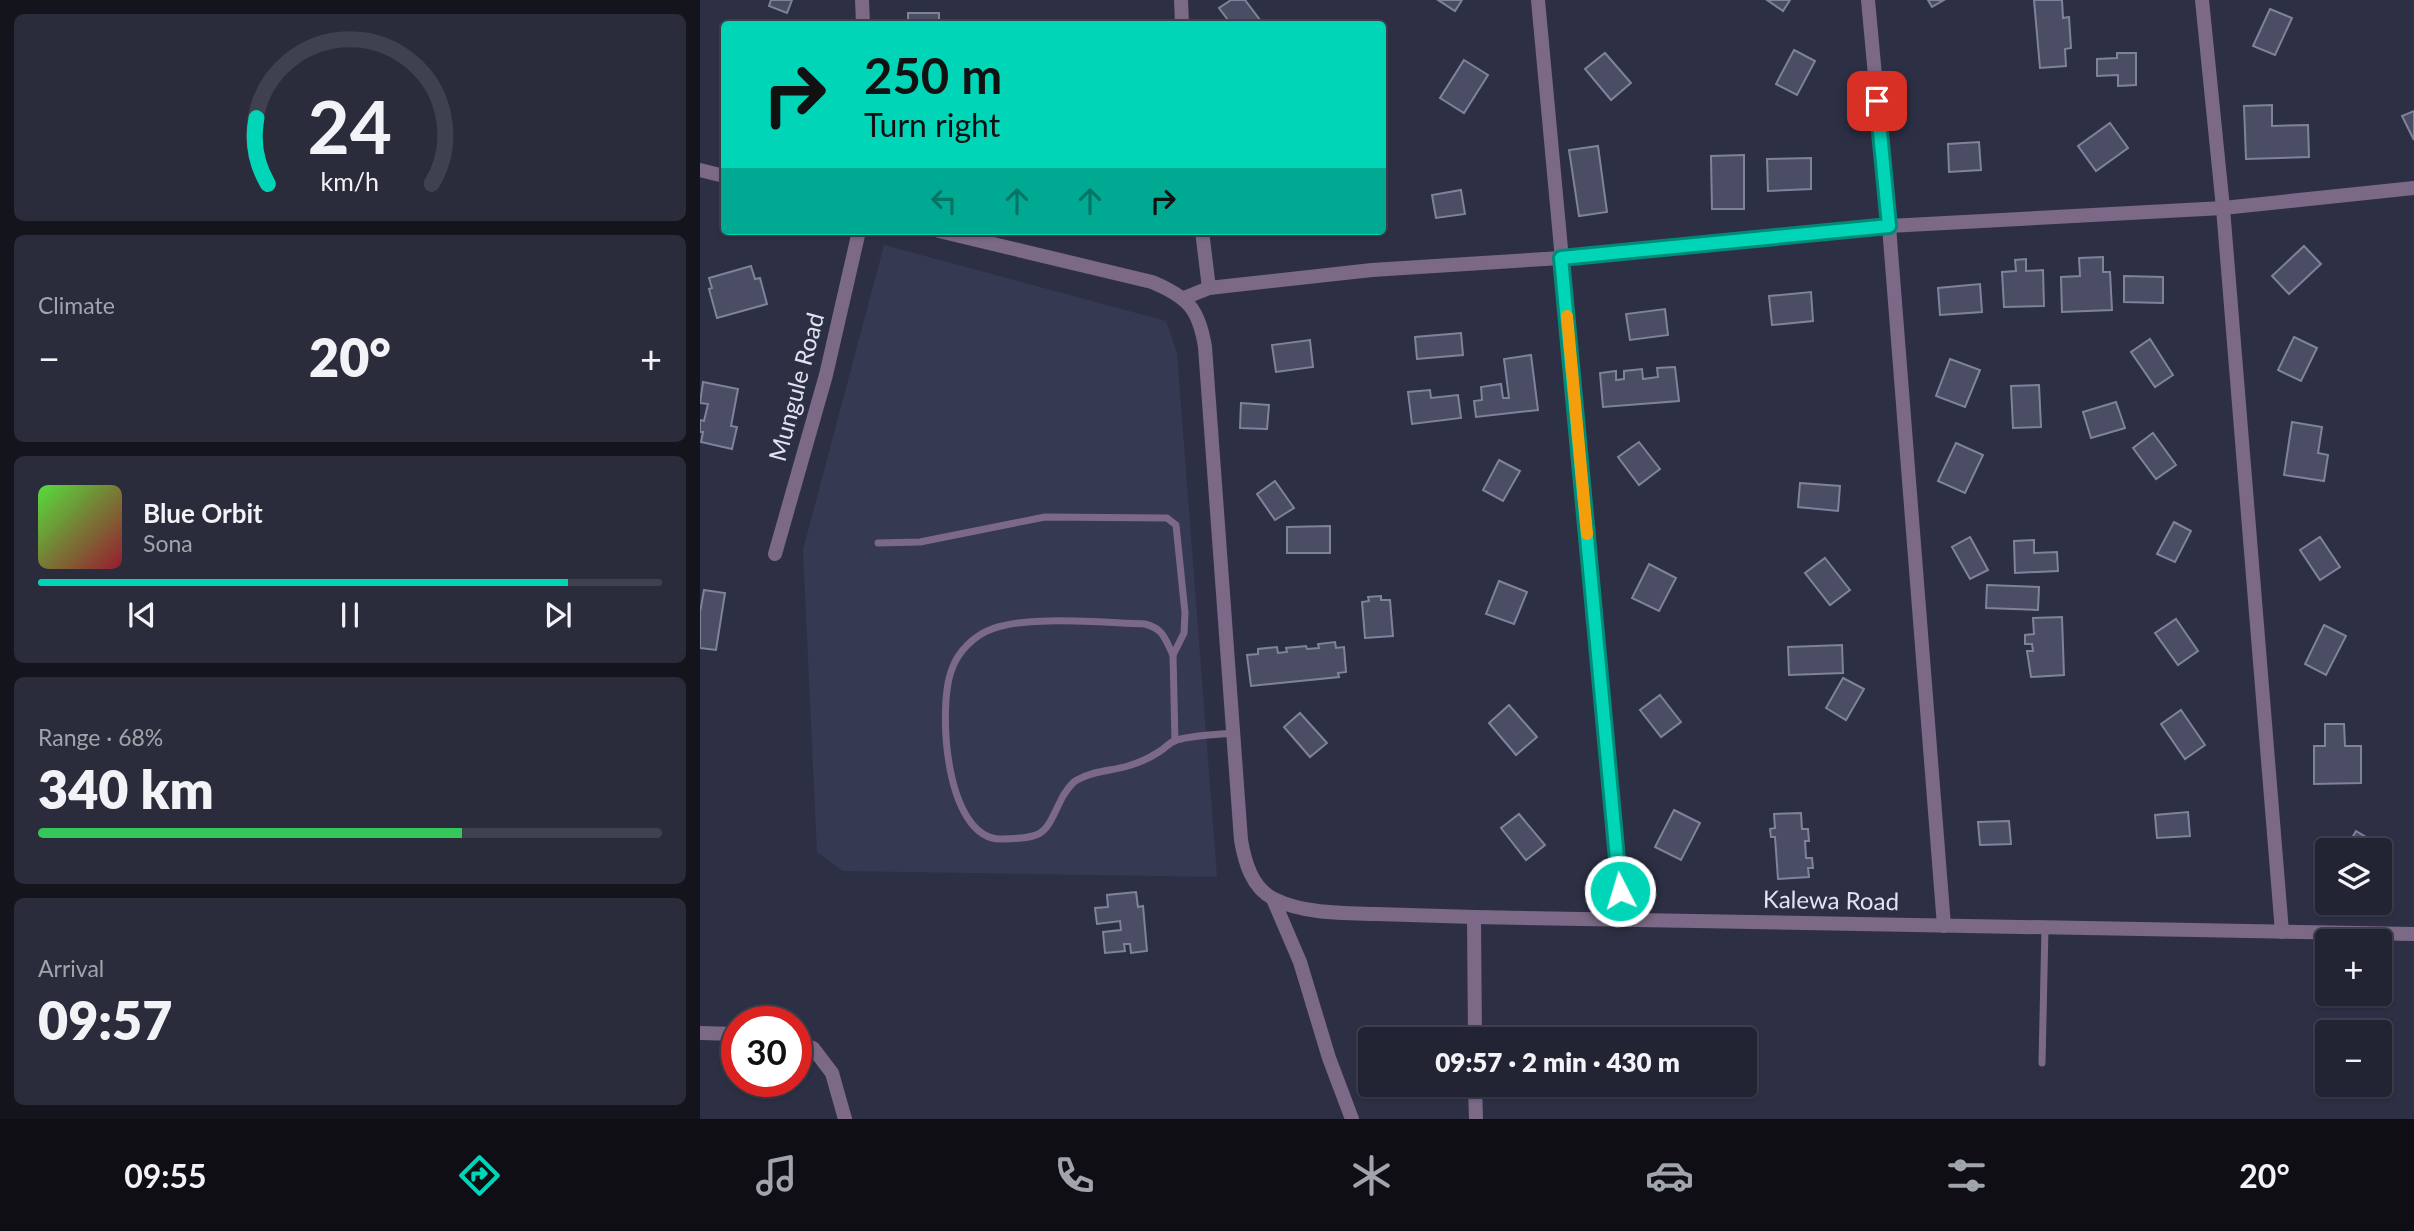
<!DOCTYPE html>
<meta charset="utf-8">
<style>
:root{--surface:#222433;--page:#2a2c3b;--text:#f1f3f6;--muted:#a2a4ac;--line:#3f414e;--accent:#00d5b7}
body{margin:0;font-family:Lato,sans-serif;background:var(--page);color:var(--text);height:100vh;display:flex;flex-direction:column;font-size:26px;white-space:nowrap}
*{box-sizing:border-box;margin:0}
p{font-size:23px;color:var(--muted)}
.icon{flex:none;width:38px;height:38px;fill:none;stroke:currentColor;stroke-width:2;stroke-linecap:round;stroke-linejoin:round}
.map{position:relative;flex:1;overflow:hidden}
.side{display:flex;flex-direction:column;gap:14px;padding:14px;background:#13141c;width:700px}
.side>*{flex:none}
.top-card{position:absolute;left:21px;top:21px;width:665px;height:214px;border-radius:7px;box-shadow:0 2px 5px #0004,0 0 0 2px var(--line);background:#00d5b7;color:#111;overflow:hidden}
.tools{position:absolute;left:1615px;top:838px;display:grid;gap:14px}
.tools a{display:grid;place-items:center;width:77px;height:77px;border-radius:7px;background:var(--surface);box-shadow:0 2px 5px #0004,0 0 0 2px var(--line);font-size:35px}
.speed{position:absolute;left:21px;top:1006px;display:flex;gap:14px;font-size:35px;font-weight:700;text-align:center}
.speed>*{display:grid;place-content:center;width:91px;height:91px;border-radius:50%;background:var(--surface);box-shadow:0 2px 5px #0004,0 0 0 2px var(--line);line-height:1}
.speed .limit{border:10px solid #d22;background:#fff;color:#111}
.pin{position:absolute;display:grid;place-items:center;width:60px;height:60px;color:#fff;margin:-30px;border-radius:14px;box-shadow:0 4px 10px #0006}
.me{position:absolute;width:77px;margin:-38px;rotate:355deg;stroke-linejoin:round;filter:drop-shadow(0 0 5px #0008)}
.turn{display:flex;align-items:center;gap:24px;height:147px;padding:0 28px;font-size:32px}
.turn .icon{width:91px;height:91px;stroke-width:2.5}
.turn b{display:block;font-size:49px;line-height:60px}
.lanes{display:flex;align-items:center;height:66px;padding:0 28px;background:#0003;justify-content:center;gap:35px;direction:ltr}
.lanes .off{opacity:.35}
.big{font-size:52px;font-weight:800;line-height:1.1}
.side .card{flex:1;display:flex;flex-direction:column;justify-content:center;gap:10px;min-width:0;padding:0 24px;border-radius:10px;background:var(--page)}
.side .dial{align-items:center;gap:0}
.dial svg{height:182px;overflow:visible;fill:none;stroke:var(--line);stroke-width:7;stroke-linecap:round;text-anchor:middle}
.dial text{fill:var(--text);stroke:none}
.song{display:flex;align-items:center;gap:21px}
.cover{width:84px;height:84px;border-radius:10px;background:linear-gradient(135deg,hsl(110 70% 55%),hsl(350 70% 35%))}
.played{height:7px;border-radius:4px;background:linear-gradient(90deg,var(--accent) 85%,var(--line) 85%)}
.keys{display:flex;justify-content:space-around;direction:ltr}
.heat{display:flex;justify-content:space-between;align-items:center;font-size:38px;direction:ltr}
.charge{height:10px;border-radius:5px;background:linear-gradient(90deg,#34c759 68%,var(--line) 0)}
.trip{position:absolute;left:658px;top:1027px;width:399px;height:70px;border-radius:7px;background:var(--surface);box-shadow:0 2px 5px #0004,0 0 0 2px var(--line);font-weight:800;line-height:70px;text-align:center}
.menu{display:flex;height:112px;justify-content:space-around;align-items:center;background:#0e0e14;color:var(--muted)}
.menu .icon{width:49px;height:49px}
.menu .selected{color:var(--accent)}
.menu b{font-size:32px;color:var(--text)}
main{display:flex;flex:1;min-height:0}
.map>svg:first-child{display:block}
.built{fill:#353952}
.building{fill:#4a4d63;stroke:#7f839a;stroke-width:2}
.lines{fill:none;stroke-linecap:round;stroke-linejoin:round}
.lane{stroke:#7c6987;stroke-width:7}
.street{stroke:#7c6987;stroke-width:14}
.route-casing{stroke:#008a77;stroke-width:18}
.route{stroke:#00d5b7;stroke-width:12}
.slow{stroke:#f59e0b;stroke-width:12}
.labels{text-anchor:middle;stroke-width:7;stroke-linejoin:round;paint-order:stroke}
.street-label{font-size:24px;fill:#e0e3f0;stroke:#2d3044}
</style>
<main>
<section class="side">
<div class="card dial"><svg viewBox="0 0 100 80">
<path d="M14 69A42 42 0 1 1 86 69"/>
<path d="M14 69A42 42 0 0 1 9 40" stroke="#00d5b7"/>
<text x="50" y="56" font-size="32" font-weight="700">24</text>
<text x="50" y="72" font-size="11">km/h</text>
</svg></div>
<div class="card"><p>Climate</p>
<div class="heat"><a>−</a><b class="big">20°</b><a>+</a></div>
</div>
<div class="card">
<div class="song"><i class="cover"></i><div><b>Blue Orbit</b><p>Sona</p></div></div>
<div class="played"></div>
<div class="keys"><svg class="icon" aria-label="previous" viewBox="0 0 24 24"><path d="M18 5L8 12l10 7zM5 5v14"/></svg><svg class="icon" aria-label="pause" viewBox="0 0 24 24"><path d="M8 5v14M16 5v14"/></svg><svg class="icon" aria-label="next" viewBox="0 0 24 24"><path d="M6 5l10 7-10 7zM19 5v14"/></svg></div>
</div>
<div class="card"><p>Range · 68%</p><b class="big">340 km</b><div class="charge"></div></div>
<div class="card"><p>Arrival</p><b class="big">09:57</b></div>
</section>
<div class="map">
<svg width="1714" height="1119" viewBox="0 0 1714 1119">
<rect width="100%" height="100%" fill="#2d3044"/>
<path class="built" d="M184,245L466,321L477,353L517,877L143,871L117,852L103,550Z"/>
<g class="building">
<path d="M71,0H92L87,13L69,6Z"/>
<path d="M531,0H545L563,24H531L519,8Z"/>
<path d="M738,0H762L755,11Z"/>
<path d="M1067,0H1090L1083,11Z"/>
<path d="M1228,0H1244L1232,7Z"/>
<path d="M1334,0H1362L1363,18L1369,17L1371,48L1365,49L1366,66L1340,68Z"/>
<path d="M1570,9L1592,18L1575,55L1553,46Z"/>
<rect x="208" y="13" width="31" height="11"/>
<path d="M1094,50L1115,61L1097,95L1076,84Z"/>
<path d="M905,53L931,83L911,100L885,69Z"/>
<path d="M1417,53H1436V85L1418,86V75L1397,76V59L1417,58Z"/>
<path d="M764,60L788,75L764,113L740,98Z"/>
<path d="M1572,105V126L1608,125L1609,157L1546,159L1544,106Z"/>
<path d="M1714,111V140L1702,116Z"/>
<path d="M1410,123L1428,148L1396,171L1378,146Z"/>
<path d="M1279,142L1281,170L1249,172L1248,144Z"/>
<path d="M898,146L907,212L879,216L869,150Z"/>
<path d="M1044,155V209H1012L1011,156Z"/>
<path d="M1111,158V189L1068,191L1067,159Z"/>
<path d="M761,190L765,214L736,218L732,195Z"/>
<path d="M1604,246L1621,264L1589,294L1572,276Z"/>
<path d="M1403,257V272H1410L1412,310L1362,312L1361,277L1380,276L1379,258Z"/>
<path d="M1326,259V271L1343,270L1344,306L1304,307L1302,272L1316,271L1315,260Z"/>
<path d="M51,266L55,279L60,278L67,304L17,318L9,289L12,288L9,278Z"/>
<path d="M1424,276L1463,277V303L1424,302Z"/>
<path d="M1280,284L1282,312L1240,315L1238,288Z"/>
<path d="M1111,292L1113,321L1072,325L1069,296Z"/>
<path d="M965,309L968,335L930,340L926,314Z"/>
<path d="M761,333L763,355L717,359L715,337Z"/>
<path d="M1594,337L1617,348L1601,381L1578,370Z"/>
<path d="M1450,339L1473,375L1455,387L1431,352Z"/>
<path d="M610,340L613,367L576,372L572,345Z"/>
<path d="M831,355L838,410L776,417L774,401L782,400L781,387L801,384L803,398H809L804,359Z"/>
<path d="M1250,359L1280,370L1265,407L1236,396Z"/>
<path d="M975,367L979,401L903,407L900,373L916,371V380L924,379V371L942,369L943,379L958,377L957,368Z"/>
<path d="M3,382L38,389L31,426L37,427L32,449L1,442L3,432H0V420L4,421L8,404L0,403Z"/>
<path d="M1339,385L1341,427L1313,428L1311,386Z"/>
<path d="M730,390L731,398L758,395L761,418L712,424L708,392Z"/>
<path d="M1416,402L1425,428L1391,438L1383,412Z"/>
<path d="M541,403L569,405L567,429L540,428Z"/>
<path d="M1592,422L1622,427L1618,453L1628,455L1624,481L1584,475Z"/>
<path d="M1453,433L1476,465L1456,479L1433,448Z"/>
<path d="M939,442L960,469L939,485L918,457Z"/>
<path d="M1256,443L1283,455L1265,493L1238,481Z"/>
<path d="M799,460L820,471L803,501L783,490Z"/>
<path d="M575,481L594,508L575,520L557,494Z"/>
<path d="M1100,483L1140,486L1138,511L1098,507Z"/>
<path d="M1474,522L1491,531L1475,562L1457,554Z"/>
<path d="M630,526V553H587V527Z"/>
<path d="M1270,537L1288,570L1270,579L1252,547Z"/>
<path d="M1620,537L1640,567L1620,580L1600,550Z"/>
<path d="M1334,540V553L1357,552L1358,571L1315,573L1314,541Z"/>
<path d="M1125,558L1150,590L1130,605L1105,573Z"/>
<path d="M949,564L976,578L959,611L932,598Z"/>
<path d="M799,581L827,592L814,624L786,614Z"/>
<path d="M1287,585L1339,587L1338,610L1286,608Z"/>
<path d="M4,590L25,593L16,650L0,648V612Z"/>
<path d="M681,596V600H690L693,636L665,638L662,602L669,601L668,597Z"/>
<path d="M1362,617L1364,675L1331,677L1327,651H1333L1332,644H1325V635L1334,634L1333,618Z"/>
<path d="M1476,619L1498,651L1478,665L1455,633Z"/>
<path d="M1624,625L1646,636L1626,675L1605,664Z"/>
<path d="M635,642L636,648L644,647L646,672L638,673L639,677L551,686L547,655L558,654V649L577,647L578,653L587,652L586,648L606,646L607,649L619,648L618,644Z"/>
<path d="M1142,645L1143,673L1089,675L1088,647Z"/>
<path d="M1143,678L1164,689L1146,720L1126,708Z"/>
<path d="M960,695L981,722L961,737L940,710Z"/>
<path d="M809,705L837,737L816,755L789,723Z"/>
<path d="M1481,710L1505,745L1485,759L1461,724Z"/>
<path d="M600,713L627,743L610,757L584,727Z"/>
<path d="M1625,724H1644L1645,746H1661V783L1614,784V746H1625Z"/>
<path d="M974,810L1000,823L981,860L955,847Z"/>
<path d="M1488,812L1490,836L1457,838L1455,815Z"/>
<path d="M1101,813L1102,829H1108L1109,841H1105L1106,858H1112L1113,868H1108L1109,877L1078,879L1075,837H1071L1070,829L1075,828L1074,814Z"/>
<path d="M819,814L845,845L826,860L801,828Z"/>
<path d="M1309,821L1311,844L1280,845L1278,822Z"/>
<path d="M1656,831L1678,844L1674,850H1645Z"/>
<path d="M436,892L438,907L443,906L447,951L431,953L430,944H424L425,951L405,953L403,932L421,930L420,921L397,924L395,908L408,907L407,895Z"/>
</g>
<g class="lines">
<g class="lane">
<path d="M178,543L220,542L345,517L467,518L476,525L485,613L484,633L473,655L475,741"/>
<path d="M473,655C465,639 464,629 445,624C406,623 327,615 292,629C275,635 258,651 252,669C237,706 245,841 302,839C349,838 344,833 363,796C367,790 371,783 377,780C392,771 411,771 428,766C438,763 448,759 457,753C463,750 468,744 474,741C488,735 516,735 532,733"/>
<path d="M1342,1063L1345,928"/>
</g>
<g class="street">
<path d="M162,0L163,24"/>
<path d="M481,0L482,24"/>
<path d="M838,0L923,919"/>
<path d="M1168,0L1189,226L1244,926"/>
<path d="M1502,0L1523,208L1582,932"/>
<path d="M0,170L24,176"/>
<path d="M239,231L452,282C488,297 499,309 505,347L541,840C545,863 552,888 574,899C604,914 644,913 676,914C709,915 741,916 774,917L1714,934"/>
<path d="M502,231L509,288"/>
<path d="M484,298L509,288L672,270L861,258L1189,226L1523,208L1714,188"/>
<path d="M75,554L126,375L159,231"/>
<path d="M573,899L600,962L629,1058L652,1119"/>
<path d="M774,917L775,1040"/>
<path d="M0,1033L37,1034"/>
<path d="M96,1042L113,1048L132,1073L145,1119"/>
<path d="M775,1085L776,1119"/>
</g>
</g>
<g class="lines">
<defs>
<path id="route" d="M920,891L861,258L1189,226L1177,101"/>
</defs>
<use href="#route" class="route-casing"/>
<use href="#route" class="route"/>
<path class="slow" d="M867,316L887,534"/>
</g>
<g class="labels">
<g class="street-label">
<text transform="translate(97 387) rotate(-75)" y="8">Mungule Road</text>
<text transform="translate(1131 901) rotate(1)" y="8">Kalewa Road</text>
</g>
</g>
</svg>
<div class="tools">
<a><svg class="icon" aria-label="layers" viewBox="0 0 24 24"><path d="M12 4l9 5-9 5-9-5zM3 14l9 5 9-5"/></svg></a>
<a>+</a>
<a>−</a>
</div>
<div class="speed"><div class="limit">30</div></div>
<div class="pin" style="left:1177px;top:101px;background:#d93025"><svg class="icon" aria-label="arrive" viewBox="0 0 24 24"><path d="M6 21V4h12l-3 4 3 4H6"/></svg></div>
<svg class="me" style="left:920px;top:891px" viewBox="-20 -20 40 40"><circle r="17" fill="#00d5b7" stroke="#fff" stroke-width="3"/><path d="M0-11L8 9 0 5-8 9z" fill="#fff"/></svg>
<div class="trip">09:57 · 2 min · 430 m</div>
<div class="top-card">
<div class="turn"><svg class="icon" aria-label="right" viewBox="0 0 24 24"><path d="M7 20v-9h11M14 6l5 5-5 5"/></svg><div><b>250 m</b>Turn right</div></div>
<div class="lanes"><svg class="icon off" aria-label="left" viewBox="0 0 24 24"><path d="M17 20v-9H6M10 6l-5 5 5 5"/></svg><svg class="icon off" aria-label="ahead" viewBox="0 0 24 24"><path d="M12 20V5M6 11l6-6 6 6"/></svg><svg class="icon off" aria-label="ahead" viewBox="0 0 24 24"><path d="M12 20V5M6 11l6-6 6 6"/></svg><svg class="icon" aria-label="right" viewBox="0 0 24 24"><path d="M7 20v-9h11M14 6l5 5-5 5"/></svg></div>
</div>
</div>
</main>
<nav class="menu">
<b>09:55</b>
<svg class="icon selected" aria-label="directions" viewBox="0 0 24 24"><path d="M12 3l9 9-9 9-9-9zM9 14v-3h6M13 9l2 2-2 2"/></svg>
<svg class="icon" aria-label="music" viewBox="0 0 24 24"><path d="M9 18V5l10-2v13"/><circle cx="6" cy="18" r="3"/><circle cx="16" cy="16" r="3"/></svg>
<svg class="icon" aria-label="phone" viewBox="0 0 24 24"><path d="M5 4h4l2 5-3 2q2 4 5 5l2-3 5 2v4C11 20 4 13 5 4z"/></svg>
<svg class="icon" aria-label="climate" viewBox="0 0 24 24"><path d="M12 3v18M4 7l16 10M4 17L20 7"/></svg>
<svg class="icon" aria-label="car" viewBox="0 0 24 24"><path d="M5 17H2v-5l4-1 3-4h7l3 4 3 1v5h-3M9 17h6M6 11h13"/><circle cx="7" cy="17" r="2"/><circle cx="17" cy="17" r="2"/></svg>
<svg class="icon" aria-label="filters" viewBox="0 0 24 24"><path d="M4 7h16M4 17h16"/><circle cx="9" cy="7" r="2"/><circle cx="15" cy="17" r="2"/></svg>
<b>20°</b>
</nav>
